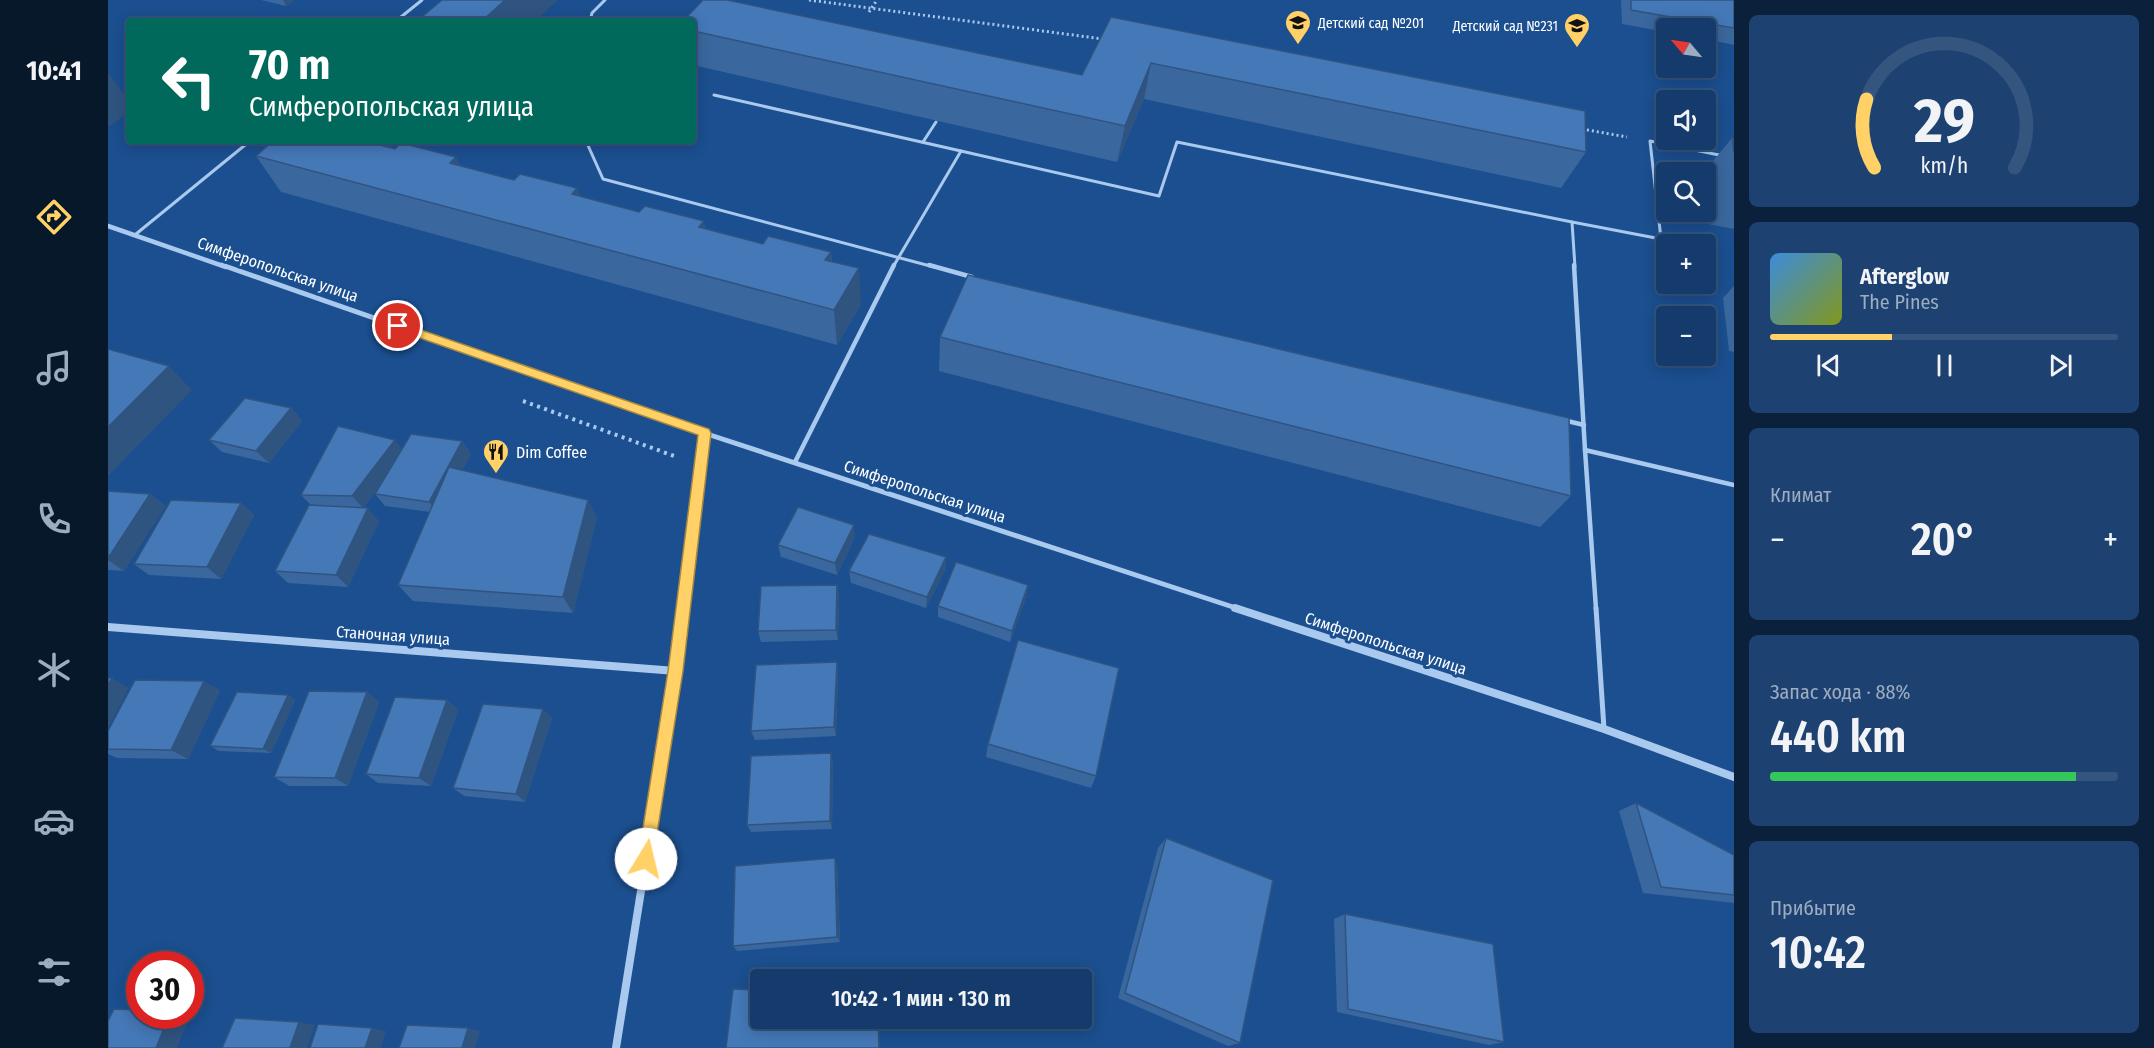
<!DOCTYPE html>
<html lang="ru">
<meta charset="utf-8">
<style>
:root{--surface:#143b6b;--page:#1d4271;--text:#f1f3f6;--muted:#9dadc1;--line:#33557e;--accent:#ffd166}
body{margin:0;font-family:"Fira Sans Condensed",sans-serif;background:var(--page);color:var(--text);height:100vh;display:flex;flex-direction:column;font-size:22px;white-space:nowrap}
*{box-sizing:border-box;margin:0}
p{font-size:20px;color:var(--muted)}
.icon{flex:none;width:33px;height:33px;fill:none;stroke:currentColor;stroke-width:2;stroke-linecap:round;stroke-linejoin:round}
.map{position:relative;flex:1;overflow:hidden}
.drawer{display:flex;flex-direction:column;gap:15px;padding:15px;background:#0b203b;width:420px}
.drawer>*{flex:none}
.hud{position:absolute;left:18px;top:18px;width:570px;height:126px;border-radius:6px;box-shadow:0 3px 15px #0003,0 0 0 2px var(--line);background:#00695c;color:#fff;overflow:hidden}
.needle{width:39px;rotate:299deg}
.fabs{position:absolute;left:1548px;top:18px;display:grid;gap:12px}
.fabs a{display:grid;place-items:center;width:60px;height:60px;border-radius:6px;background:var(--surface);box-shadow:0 3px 15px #0003,0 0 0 2px var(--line);font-size:30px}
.speed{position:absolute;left:18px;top:951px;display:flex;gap:12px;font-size:30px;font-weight:700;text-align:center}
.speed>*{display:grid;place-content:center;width:78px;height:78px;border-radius:50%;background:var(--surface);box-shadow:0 3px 15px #0003,0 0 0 2px var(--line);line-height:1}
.speed .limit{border:9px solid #d22;background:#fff;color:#111}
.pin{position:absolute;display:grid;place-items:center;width:51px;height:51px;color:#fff;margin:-26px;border:3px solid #fff;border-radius:50%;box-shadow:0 2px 6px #0007}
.me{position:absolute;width:66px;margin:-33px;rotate:9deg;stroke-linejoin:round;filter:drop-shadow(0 0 4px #0008)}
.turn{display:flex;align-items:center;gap:21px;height:126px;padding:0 24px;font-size:27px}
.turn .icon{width:78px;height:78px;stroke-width:2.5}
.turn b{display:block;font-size:42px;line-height:51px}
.big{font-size:45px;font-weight:600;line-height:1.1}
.drawer .widget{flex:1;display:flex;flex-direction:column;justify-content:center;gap:9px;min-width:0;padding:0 21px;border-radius:9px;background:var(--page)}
.drawer .dial{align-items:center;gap:0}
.dial svg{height:156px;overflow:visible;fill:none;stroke:var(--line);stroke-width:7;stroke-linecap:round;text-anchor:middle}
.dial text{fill:var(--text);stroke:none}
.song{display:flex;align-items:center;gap:18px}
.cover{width:72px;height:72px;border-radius:9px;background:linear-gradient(135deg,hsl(210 70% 55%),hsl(70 70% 35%))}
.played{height:6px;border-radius:3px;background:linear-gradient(90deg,var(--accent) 35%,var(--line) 35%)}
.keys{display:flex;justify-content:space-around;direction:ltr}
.heat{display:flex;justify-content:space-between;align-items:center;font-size:33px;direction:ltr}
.charge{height:9px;border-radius:4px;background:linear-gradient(90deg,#34c759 88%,var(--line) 0)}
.trip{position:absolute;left:642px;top:969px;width:342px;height:60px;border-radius:6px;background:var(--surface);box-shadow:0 3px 15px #0003,0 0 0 2px var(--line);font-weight:600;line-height:60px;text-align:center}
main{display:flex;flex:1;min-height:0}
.tabs{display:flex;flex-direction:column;width:108px;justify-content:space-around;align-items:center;background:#08182b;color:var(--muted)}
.tabs .icon{width:42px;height:42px}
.tabs .selected{color:var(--accent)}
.tabs b{font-size:27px;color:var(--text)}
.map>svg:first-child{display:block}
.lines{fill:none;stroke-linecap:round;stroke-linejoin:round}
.path-far1{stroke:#a9c9ee;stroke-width:3;stroke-dasharray:2 3;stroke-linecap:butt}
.path{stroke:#a9c9ee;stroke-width:4;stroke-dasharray:3 4.5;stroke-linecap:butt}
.service-far2{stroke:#a9c9ee;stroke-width:3}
.service-far1{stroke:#a9c9ee;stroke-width:4.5}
.service{stroke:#a9c9ee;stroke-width:5}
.minor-far2{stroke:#a9c9ee;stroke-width:4.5}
.minor-far1{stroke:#a9c9ee;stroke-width:5}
.minor{stroke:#a9c9ee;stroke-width:8}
.wall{fill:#3a679d}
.shaded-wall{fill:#305480}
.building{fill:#4478b7;stroke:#305480;stroke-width:1.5}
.route{fill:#ffd166;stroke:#a68842;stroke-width:1.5}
.labels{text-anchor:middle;stroke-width:6;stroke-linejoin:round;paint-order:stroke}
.far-poi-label{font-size:14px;fill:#fff;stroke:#1b4f8f;text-anchor:start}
.street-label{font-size:16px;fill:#fff;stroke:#1b4f8f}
.poi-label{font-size:16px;fill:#fff;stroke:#1b4f8f;text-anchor:start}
</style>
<main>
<nav class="tabs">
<b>10:41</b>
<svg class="icon selected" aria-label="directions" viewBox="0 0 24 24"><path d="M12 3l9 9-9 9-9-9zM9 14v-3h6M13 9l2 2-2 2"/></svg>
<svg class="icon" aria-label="music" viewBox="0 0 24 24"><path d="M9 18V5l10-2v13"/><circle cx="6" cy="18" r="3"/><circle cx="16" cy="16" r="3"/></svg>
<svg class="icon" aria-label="phone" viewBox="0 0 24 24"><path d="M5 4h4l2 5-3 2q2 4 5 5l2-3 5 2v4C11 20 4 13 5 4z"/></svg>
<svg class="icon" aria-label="climate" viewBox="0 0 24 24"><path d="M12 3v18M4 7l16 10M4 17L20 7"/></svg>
<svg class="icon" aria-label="car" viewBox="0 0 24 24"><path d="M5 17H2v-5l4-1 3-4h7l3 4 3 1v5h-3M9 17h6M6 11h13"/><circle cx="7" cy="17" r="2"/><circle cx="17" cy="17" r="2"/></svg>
<svg class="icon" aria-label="filters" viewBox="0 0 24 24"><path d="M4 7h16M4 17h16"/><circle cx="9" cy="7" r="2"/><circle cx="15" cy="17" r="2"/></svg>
</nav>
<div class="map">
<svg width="1626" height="1048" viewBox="0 0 1626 1048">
<rect width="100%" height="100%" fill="#1b4f8f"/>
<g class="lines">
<g class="path-far1">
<path d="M701,0L995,39"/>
<path d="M761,12L769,0"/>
<path d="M1474,129L1519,137"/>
</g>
<path class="path" d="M415,401L569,457"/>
<g class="service-far2">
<path d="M288,21L314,0"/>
<path d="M482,21L484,13L497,0"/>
<path d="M606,95L853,151"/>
<path d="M478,141L495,179L826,267"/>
<path d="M815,142L828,122"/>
<path d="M28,234L142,141"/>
<path d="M785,267L853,151L1051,196L1069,142L1464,222"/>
<path d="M1467,267L1464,222L1553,239L1542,141L1626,158"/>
</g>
<g class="service-far1">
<path d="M821,265L864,277"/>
<path d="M1466,265L1477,450"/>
<path d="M1455,420L1476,425"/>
<path d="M687,462L786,265"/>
<path d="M1488,609L1477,450L1626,485"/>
</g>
<path class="service" d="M1488,608L1496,729"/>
<path class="minor-far2" d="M0,226L118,267"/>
<g class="minor-far1">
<path d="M114,265L596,433L1131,609"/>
<path d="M575,609L596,433"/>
</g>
<g class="minor">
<path d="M1127,608L1496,729L1626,777"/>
<path d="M0,627L568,671"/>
<path d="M508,1048L568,671L575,608"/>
</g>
</g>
<g class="wall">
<path d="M153,0H186L178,6Z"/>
<path d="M1513,0H1626V45L1598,39V28H1558V32L1514,24Z"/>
<path d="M1003,17L1478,152L1453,188L1036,99L1009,162L585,65V21L974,75Z"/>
<path d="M1624,138L1626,139V229L1600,224L1598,203V172H1596Z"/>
<path d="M165,141H288L281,147L348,157L352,166L406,180L469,188L472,197L655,244L723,252L724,261L753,304L729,345L173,192L148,156Z"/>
<path d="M1626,286V352L1621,351L1615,298Z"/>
<path d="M832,337L1463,496L1432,527L831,371Z"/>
<path d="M183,408L194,421L161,463L114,452L101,440Z"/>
<path d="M354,441L363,454L354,470L489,517L465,613L305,601L290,585L322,512L277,506L267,494L271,487L255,508L271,521L240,587L180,583L167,571L203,505L193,495L294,449Z"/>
<path d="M0,491L42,494L57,506L16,571L0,570Z"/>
<path d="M133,503L146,515L113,579L41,575L26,564Z"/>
<path d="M747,537L729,575L673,557L670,545Z"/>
<path d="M838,568L818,608L743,583L741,571Z"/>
<path d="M729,585L731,596L730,640L653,642L650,631Z"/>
<path d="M920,585L918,597L902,642L830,617V606Z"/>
<path d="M729,662L730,673L728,736L647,740L643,731Z"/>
<path d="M112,690L80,759L9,758L0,754V731Z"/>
<path d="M259,692L271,702L240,786H181L166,777Z"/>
<path d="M180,695L187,700L163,753L111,751L102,746Z"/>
<path d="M339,700L350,710L323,786L270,783L258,774Z"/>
<path d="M444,718L417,802L356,796L345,788Z"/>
<path d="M880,744L988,776L983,788L878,757Z"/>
<path d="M725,761L724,829L643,832L639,825Z"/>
<path d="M1528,803L1626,855V903L1535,893L1511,811Z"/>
<path d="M1058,838L1132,1043L1120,1046L1010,998L1050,848Z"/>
<path d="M729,864L732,942L629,951L625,946Z"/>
<path d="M1237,914L1396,1042L1381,1045L1229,1012L1226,919Z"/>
</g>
<g class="shaded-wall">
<path d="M175,0H186L178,6Z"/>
<path d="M397,0H450L427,21H374Z"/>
<path d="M1043,63L1036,99L1009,162L1017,126Z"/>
<path d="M0,73L21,101V112L0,127Z"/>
<path d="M237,141H288L254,172Z"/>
<path d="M348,157L365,193L342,163Z"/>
<path d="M469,188L482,225L464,194Z"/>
<path d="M596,221L604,257L591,227Z"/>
<path d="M723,252L726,287L717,260Z"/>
<path d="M751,268L753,304L729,345L726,310Z"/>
<path d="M61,366L84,390L0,476V427Z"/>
<path d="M183,408L194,421L161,463L148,451Z"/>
<path d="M287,440L297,452L255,508L244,496Z"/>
<path d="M354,441L363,454L331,514L321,502Z"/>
<path d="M42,494L57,506L16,571L0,560V558Z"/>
<path d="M480,500L489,517L465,613L455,597Z"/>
<path d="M133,503L146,515L113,579L99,567Z"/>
<path d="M260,508L271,521L240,587L228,575Z"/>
<path d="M746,525L747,537L729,575L727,563Z"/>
<path d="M838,557V568L818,608L819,597Z"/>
<path d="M729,585L731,596L730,640L728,630Z"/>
<path d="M920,585L918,597L902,642L904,631Z"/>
<path d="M729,662L730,673L728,736L726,727Z"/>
<path d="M4,678L21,688L0,728V685Z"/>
<path d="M96,681L112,690L80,759L63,750Z"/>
<path d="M259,692L271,702L240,786L227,778Z"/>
<path d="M180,695L187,700L163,753L155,749Z"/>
<path d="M339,700L350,710L323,786L311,778Z"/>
<path d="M435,709L444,718L417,802L408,794Z"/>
<path d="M723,753L725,761L724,829L722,821Z"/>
<path d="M727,858L729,864L732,942L729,937Z"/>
<path d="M61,1016H82L69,1048H48Z"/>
<path d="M770,1018H771L772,1048H771Z"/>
<path d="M191,1022L207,1025L199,1048H182Z"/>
<path d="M264,1028L278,1031L273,1048H257Z"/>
<path d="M360,1028L372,1031L367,1048H354Z"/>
</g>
<g class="building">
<path d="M334,0H397L374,21H309Z"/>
<path d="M595,0H619L974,75L1003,17L1477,111L1478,152L1043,63L1017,126L585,31V21H575Z"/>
<path d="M1523,0H1626V28L1523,10Z"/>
<path d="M1624,138L1626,139V153Z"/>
<path d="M165,141H256L287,149L293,143L348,157L342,163L406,180L412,174L469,188L464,194L531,212L537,206L596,221L591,227L655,244L660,236L723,252L717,260L751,268L726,310L148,156Z"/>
<path d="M860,275L1461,418L1463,496L832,337Z"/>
<path d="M0,349L61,366L0,427Z"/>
<path d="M137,398L183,408L148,451L101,440Z"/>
<path d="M230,426L287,440L244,496L193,495Z"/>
<path d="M303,434L354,441L321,502L267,494Z"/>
<path d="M341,467L480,500L455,597L290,585Z"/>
<path d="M0,491L42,494L0,558Z"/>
<path d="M63,500L133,503L99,567L26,564Z"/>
<path d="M201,505L260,508L228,575L167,571Z"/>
<path d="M690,507L746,525L727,563L670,545Z"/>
<path d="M761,534L838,557L819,597L741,571Z"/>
<path d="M848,562L920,585L904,631L830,606Z"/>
<path d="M729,585L728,630L650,631L653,586Z"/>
<path d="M910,640L1011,668L988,776L880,744Z"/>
<path d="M729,662L726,727L643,731L648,665Z"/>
<path d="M0,678H4L0,685Z"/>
<path d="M27,680L96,681L63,750L0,749V731Z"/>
<path d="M201,691L259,692L227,778L166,777Z"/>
<path d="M129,692L180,695L155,749L102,746Z"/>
<path d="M287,697L339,700L311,778L258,774Z"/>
<path d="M375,704L435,709L408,794L345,788Z"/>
<path d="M723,753L722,821L639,825L643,756Z"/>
<path d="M1528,803L1626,855V895L1553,887Z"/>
<path d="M1058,838L1165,880L1132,1043L1017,993Z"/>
<path d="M727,858L729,937L625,946L627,866Z"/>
<path d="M1237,914L1385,944L1396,1042L1240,1009Z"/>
<path d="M625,989L652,990V1018H770L771,1048H618Z"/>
<path d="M6,1009L32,1010V1016H61L48,1048H0V1021Z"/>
<path d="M127,1018L191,1022L182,1048H114Z"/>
<path d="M210,1024L264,1028L257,1048H202Z"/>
<path d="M299,1025L360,1028L354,1048H291Z"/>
</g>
<path class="route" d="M290,322L601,429L603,433L575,671L544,865L538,868L532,865L530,859L560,671L590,435L286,329L284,326Z"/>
<defs>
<symbol id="school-pin" viewBox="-11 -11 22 30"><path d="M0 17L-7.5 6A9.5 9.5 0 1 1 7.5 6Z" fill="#ffd166" stroke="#1b4f8f"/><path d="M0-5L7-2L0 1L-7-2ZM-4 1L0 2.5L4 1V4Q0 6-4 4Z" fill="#111"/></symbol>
<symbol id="restaurant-pin" viewBox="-11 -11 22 30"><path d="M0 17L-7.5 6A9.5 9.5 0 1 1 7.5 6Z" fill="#ffd166" stroke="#1b4f8f"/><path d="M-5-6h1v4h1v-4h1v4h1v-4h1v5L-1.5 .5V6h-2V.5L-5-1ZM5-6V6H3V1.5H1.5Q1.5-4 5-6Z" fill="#111"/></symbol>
</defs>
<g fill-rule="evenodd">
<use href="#school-pin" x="1175" y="8" width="30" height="40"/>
<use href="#school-pin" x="1454" y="11" width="30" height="40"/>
<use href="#restaurant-pin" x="373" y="437" width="30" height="40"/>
</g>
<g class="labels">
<g class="far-poi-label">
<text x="1210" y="28">Детский сад №201</text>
<text x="1450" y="31" text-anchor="end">Детский сад №231</text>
</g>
<g class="street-label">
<text transform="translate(170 269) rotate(19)" y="6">Симферопольская улица</text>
<text transform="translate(817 491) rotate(18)" y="6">Симферопольская улица</text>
<text transform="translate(285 635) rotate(4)" y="6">Станочная улица</text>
<text transform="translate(1278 643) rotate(18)" y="6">Симферопольская улица</text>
</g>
<g class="poi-label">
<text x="408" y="458">Dim Coffee</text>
</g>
</g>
</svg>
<div class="fabs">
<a><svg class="needle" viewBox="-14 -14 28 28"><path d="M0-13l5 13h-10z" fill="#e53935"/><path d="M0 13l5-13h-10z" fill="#9dadc1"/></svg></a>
<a><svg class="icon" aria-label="sound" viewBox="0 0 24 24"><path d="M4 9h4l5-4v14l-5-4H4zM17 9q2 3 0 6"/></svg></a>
<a><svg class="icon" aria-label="search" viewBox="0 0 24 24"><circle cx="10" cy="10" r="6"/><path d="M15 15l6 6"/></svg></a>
<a>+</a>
<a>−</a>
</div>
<div class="speed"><div class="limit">30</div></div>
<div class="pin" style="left:290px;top:326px;background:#d93025"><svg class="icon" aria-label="arrive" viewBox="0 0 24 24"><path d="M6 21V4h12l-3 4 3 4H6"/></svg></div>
<svg class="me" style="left:538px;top:859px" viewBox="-20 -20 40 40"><circle r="19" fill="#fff"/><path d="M0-13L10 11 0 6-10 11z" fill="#ffd166"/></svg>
<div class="trip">10:42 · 1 мин · 130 m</div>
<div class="hud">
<div class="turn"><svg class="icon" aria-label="left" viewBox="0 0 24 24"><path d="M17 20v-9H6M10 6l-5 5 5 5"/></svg><div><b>70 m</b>Симферопольская улица</div></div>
</div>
</div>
<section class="drawer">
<div class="widget dial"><svg viewBox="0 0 100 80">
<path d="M14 69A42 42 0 1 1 86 69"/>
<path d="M14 69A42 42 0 0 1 10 34" stroke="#ffd166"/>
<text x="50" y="56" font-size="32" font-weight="700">29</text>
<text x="50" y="72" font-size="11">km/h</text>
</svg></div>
<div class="widget">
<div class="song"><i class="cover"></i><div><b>Afterglow</b><p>The Pines</p></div></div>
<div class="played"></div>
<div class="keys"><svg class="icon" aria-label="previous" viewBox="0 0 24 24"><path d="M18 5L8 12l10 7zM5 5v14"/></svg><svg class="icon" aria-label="pause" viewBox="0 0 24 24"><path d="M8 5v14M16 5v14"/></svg><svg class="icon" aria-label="next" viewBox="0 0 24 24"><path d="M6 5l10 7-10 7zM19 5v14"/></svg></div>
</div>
<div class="widget"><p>Климат</p>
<div class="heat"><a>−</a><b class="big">20°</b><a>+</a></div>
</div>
<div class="widget"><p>Запас хода · 88%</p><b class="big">440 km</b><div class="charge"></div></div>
<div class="widget"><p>Прибытие</p><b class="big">10:42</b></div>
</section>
</main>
